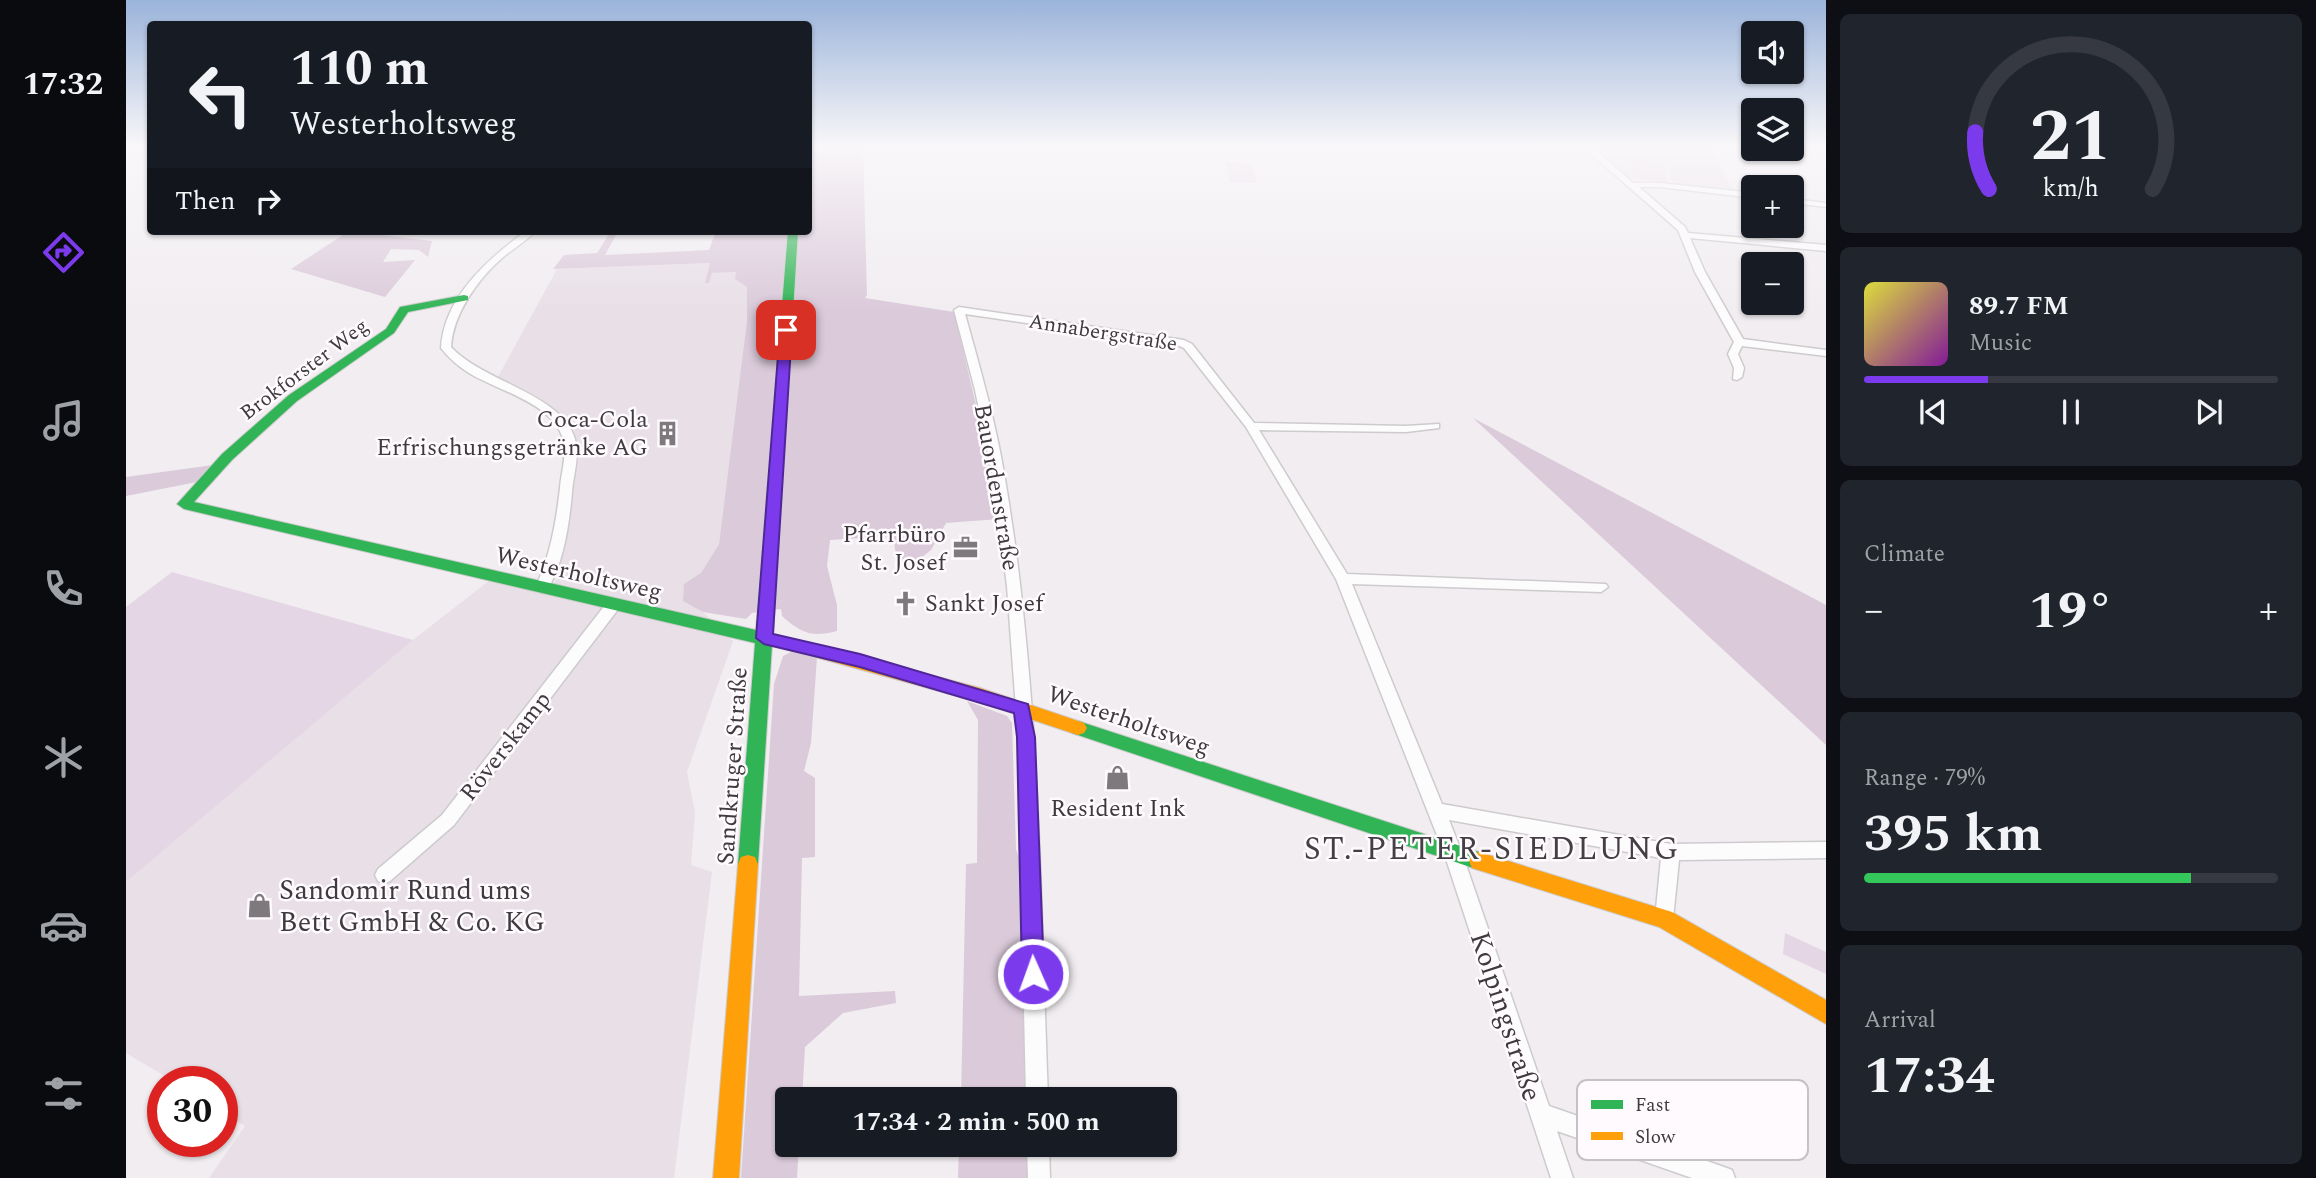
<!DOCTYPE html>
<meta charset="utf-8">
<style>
:root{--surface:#171b24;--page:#20242c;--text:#f1f3f6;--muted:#9ea1a6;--line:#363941;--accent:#7c3aed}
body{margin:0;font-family:Spectral,serif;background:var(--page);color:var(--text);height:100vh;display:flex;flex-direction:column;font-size:26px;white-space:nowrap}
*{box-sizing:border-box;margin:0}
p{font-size:23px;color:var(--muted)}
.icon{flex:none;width:38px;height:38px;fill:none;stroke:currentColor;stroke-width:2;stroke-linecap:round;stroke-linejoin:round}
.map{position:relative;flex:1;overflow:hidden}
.panel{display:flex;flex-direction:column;gap:14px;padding:14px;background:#0d0f14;width:490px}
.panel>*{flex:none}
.hud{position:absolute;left:21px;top:21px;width:665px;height:214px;border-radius:7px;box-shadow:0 2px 5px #0004;background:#171b24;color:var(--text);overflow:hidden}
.tools{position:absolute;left:1615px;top:21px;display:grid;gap:14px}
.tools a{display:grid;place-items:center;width:63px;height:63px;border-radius:7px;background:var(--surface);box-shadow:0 2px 5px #0004;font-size:35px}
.speed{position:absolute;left:21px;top:1066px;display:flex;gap:14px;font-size:35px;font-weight:700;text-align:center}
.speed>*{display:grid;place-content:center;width:91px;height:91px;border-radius:50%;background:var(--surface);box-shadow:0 2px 5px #0004;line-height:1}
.speed .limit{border:10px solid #d22;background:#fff;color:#111}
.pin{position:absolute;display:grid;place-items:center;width:60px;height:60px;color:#fff;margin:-30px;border-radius:14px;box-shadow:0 4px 10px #0006}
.me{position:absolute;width:77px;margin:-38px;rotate:358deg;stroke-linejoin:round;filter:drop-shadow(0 0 5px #0008)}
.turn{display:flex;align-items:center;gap:24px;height:147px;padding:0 28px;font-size:32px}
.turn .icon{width:91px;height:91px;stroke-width:2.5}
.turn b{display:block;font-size:49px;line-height:60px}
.then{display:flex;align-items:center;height:66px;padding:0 28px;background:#0003;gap:14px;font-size:26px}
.big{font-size:52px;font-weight:700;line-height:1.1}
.panel .tile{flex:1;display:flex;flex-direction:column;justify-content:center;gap:10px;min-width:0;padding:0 24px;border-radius:10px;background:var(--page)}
.panel .dial{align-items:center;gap:0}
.dial svg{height:182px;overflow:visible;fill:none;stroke:var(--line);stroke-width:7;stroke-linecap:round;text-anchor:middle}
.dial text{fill:var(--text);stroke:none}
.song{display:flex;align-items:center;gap:21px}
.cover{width:84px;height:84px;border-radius:10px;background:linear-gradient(135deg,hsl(60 70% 55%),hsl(290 70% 35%))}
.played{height:7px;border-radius:4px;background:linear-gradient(90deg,var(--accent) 30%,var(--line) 30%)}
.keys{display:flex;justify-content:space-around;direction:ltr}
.heat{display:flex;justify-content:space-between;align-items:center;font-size:38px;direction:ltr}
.charge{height:10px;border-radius:5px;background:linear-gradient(90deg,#34c759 79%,var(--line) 0)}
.trip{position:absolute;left:649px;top:1087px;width:402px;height:70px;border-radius:7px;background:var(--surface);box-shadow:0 2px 5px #0004;font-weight:700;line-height:70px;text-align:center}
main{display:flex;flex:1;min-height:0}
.dock{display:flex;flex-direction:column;width:126px;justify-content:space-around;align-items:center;background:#090b0e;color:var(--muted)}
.dock .icon{width:49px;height:49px}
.dock .selected{color:var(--accent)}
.dock b{font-size:32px;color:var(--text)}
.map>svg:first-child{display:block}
.built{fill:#e8dfe7}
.green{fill:#e5d6e5}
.forest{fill:#dbcada}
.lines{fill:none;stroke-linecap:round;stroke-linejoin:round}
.street-casing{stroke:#cdcbcd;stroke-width:3}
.fast-casing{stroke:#cdcbcd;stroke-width:2}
.slow-casing{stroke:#cdcbcd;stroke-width:2}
.street{fill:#fdfcfd;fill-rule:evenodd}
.fast{fill:#30b455;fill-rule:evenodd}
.slow{fill:#ff9f0a;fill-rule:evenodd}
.route{fill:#7c3aed;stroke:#51269a;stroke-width:2}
.labels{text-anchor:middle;stroke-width:5;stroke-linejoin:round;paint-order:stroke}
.far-street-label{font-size:21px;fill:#3e3b3e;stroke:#fffafe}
.poi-label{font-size:24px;fill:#3e3b3e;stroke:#fffafe;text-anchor:end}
.street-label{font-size:24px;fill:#3e3b3e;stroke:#fffafe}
.near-poi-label{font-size:28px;fill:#3e3b3e;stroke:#fffafe;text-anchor:start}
.near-street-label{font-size:28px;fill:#3e3b3e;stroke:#fffafe}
.near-neighbourhood-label{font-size:32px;letter-spacing:2px;fill:#443f44;stroke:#fffafe}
.key{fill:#fffafe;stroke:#c5c1c4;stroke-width:2}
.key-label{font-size:19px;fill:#3e3b3e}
</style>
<main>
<nav class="dock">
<b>17:32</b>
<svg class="icon selected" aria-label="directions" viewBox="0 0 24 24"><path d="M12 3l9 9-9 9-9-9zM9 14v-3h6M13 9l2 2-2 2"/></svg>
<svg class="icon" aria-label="music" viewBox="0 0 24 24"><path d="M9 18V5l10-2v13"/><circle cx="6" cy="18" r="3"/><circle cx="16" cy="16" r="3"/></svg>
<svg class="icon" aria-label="phone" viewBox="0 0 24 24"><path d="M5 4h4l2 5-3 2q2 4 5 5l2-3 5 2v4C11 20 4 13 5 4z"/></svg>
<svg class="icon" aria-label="climate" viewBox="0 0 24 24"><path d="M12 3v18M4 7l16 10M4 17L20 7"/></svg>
<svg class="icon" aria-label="car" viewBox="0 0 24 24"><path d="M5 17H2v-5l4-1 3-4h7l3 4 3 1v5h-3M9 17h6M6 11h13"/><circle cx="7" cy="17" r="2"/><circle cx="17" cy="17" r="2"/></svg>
<svg class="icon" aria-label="filters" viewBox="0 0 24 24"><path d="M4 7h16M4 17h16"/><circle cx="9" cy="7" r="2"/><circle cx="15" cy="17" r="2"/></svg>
</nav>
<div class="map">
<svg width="1700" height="1178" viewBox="0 0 1700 1178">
<rect width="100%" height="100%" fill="#f1edf1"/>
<g class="built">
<path d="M1468,147H1587L1596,171L1609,192L1546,183L1538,163L1543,183L1502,178Z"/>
<path d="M584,263L580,282L586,273L610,272L621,287V320L593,544L558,601L577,612L607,641L561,772L569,812L565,865L586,872L548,1178H83L119,1126L96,1112V1082L47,1081L0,1053V882L287,640L364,580L424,591L431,578L452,454L446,432L433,414L372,377L431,269Z"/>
</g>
<g class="green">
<path d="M1503,158L1532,162L1541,182L1511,178Z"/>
<path d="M1100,162L1126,163L1131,183L1104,182Z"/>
<path d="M46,572L287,640L0,882V607Z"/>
<path d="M1659,933L1700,952V974L1657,954Z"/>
</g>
<g class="forest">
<path d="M683,147H737L741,295L739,298L828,312L867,477L873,519L820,523L805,550L790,562L771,561L767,536L704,540L701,566L711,605V631C686,638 675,633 656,616L655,609L626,613L620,619L577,612L557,601L558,584L575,573L593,544L621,320V287L609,279L610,272L586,273L583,283H579L584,263L427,269L438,255L471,253L485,231H527L490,235L479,255L583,250L590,231H682Z"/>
<path d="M223,231L306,241L302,257L293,250L265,249L257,262L289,260L259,297L165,269Z"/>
<path d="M1347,418L1700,605V745Z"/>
<path d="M87,465L76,481L0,496V477Z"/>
<path d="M665,652L691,657L685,743L678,771L689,778V857L676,858L673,996L769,991L770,1003L717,1013L679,1047L676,1099H662V1144L673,1145L671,1178H615L648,684L657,656Z"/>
<path d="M841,701L881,716L886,723L890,849L896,867L901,1099H835L840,864L851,863L852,720Z"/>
<path d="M833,1145H902L903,1178H832Z"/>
</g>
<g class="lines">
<defs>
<g id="street">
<path d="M1457,147H1466L1507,183H1534L1628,193V198L1534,187H1513L1559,227L1562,233L1700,245V251L1564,238L1579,272L1617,339L1700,350V356L1616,346L1612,354L1618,368L1616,377L1611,380L1607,379L1608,368L1602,354L1608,342L1569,272L1552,230Z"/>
<path d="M1666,199L1700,203V207L1666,203Z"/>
<path d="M400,231H410C400,241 387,249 376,258C351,280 327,314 325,347C358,383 442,395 450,444C453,459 447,477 446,492C443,526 438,561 421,591L416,593L409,588C424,557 430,523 434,488C435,474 440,460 438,445C434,405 372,391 343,373C332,366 323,358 315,348C318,297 362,259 400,231Z"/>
<path d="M833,307L1058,340L1066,344L1128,423L1280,426L1313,424V428L1280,432L1133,430L1221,574L1480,584L1482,587L1475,592L1226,584L1316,804L1545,844L1700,842V858L1553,860L1547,919L1545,925L1538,928L1531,925L1529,919L1535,858L1323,820L1336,853L1423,1106L1598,1167L1606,1170L1609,1178H1566L1431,1131L1447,1178H1425L1318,853L1210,579L1120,427L1058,348L1051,345L839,314C854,368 870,423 879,479C914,684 914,892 922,1099H900L892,737L881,586L867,477L849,390L828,310Z"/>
<path d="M488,599L493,600L495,604L493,608L328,825L264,881L258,883L252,881L249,875L252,869L316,815L483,600Z"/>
<path d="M901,1144H923L924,1178H902Z"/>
</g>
<g id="fast">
<path d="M662,231H672L647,634L652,639L646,645L632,864L629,871L622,873L615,871L612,864L629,643L58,509L51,504L96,454L163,395L260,329L274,307L338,295L342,296V300L282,312L268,333L171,401L106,460L68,502L630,630Z"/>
<path d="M952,721L1353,852L1360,854L1363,861L1360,868L1353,870L946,733L943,728L946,723Z"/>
</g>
<g id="slow">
<path d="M644,633L854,688L958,723L961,728L958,733L952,735L853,702L638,643L636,639L638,635Z"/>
<path d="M1353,852L1546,912L1700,1000V1024L1533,927L1346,868L1343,861L1346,854Z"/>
<path d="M622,855L629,857L632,864L613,1178H587L612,864L615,857Z"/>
</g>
</defs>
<use href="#street" class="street-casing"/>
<use href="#fast" class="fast-casing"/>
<use href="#slow" class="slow-casing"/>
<use href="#street" class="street"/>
<use href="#fast" class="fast"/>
<use href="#slow" class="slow"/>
</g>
<linearGradient id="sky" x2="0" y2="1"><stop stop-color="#9bb4da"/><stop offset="0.47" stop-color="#f9f7f9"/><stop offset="1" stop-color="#f9f7f9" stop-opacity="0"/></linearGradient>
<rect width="1700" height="312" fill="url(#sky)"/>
<path class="route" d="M660,326L666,330L647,634L734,654L902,704L909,737L918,974L915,982L907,985L899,982L896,974L891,737L888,713L734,667L638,644L630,638L654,330Z"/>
<defs>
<symbol id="building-bare" viewBox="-9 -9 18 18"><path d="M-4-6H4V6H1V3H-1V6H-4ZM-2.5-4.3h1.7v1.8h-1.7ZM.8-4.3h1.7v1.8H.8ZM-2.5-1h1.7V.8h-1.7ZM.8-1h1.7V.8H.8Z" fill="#7d797d" stroke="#fffafe" stroke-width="2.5" paint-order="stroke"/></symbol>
<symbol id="office-bare" viewBox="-9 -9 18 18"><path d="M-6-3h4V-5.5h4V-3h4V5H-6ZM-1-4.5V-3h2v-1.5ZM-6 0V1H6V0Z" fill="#7d797d" stroke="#fffafe" stroke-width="2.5" paint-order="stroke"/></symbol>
<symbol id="church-bare" viewBox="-9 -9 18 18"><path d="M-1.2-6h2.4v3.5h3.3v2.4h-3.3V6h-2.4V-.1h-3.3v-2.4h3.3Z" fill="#7d797d" stroke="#fffafe" stroke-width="2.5" paint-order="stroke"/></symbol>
<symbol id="shop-bare" viewBox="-9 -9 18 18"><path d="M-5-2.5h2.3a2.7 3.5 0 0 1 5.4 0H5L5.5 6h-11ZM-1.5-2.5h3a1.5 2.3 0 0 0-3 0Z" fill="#7d797d" stroke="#fffafe" stroke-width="2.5" paint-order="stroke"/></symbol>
</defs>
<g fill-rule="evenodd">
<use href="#building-bare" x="524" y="416" width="35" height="35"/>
<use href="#office-bare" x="822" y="530" width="35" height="35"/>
<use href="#church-bare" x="762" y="586" width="35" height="35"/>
<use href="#shop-bare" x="974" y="760" width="35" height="35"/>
<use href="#shop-bare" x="116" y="888" width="35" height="35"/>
</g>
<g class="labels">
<g class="far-street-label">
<text transform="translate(977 332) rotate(9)" y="7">Annabergstraße</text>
<text transform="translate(178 369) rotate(-37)" y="7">Brokforster Weg</text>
</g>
<g class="poi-label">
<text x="522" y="427">Coca-Cola<tspan x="522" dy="28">Erfrischungsgetränke AG</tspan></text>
<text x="820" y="542">Pfarrbüro<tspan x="820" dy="28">St. Josef</tspan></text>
<text x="799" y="611" text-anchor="start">Sankt Josef</text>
<text x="992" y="816" text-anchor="middle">Resident Ink</text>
</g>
<g class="street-label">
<text transform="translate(871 487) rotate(80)" y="8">Bauordenstraße</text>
<text transform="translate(453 573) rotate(13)" y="8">Westerholtsweg</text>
<text transform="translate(1003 720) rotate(19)" y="8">Westerholtsweg</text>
<text transform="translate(379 746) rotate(-52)" y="8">Röverskamp</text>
<text transform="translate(606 766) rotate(-86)" y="8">Sandkruger Straße</text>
</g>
<g class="near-poi-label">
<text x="153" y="899">Sandomir Rund ums<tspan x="153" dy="32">Bett GmbH &amp; Co. KG</tspan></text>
</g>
<g class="near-street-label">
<text transform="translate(1381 1016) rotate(72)" y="10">Kolpingstraße</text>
</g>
<g class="near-neighbourhood-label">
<text x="1366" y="859">ST.-PETER-SIEDLUNG</text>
</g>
</g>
<rect x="1451" y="1080" width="231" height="80" rx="10" class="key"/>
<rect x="1465" y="1100" width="32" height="9" fill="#30b455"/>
<rect x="1465" y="1132" width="32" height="8" fill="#ff9f0a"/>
<g class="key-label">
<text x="1509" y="1111">Fast</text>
<text x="1509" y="1143">Slow</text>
</g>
</svg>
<div class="tools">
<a><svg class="icon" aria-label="sound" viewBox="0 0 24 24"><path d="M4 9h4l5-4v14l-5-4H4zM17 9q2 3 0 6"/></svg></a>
<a><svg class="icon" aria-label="layers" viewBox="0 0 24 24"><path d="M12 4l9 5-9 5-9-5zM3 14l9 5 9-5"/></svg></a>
<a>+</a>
<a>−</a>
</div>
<div class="speed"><div class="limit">30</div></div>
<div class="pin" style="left:660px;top:330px;background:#d93025"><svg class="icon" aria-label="arrive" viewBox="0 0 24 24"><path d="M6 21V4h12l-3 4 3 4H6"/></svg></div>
<svg class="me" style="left:907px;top:974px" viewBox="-20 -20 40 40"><circle r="17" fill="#7c3aed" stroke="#fff" stroke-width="3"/><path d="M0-11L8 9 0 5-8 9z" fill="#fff"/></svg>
<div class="trip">17:34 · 2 min · 500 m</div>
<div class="hud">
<div class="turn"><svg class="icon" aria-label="left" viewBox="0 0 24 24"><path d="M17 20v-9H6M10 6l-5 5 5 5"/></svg><div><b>110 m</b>Westerholtsweg</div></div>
<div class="then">Then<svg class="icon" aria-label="right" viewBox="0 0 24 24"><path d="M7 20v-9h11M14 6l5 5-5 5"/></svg></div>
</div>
</div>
<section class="panel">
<div class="tile dial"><svg viewBox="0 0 100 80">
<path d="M14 69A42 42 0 1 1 86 69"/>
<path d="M14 69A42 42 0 0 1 8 44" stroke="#7c3aed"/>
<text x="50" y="56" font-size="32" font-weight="700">21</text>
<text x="50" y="72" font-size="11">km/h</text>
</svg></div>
<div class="tile">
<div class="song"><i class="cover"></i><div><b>89.7 FM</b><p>Music</p></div></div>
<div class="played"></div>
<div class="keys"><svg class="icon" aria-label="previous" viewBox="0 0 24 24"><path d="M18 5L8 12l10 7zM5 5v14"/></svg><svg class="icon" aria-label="pause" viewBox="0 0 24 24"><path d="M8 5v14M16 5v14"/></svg><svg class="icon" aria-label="next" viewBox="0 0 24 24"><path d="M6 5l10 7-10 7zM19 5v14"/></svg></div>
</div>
<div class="tile"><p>Climate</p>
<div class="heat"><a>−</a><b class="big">19°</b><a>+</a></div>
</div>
<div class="tile"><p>Range · 79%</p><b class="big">395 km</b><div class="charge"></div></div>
<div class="tile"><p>Arrival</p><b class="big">17:34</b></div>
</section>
</main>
